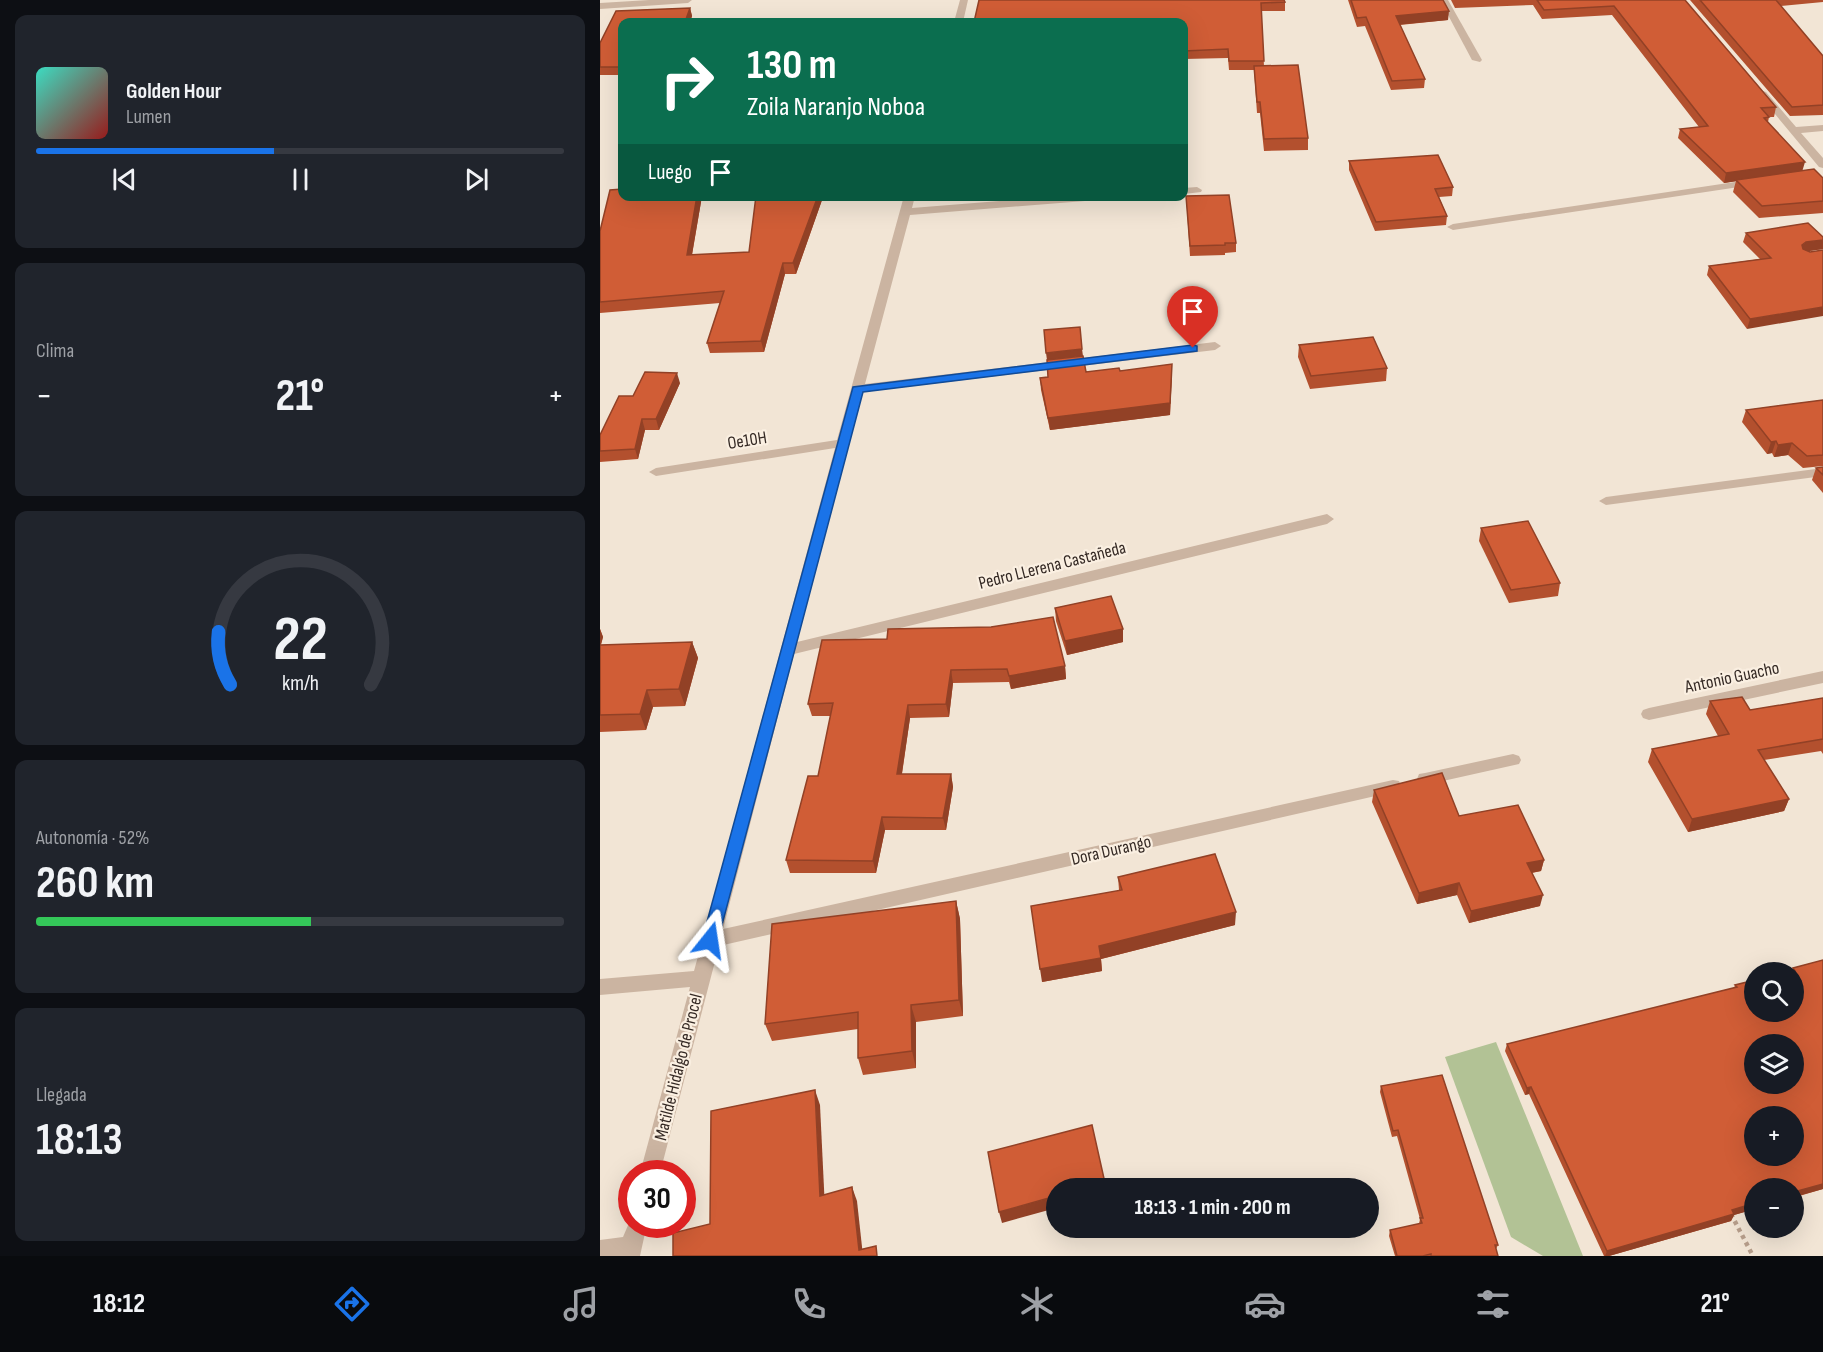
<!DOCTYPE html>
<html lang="es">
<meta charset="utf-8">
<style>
:root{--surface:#171b24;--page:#20242c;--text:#f1f3f6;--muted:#9ea1a6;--line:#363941;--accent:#1a73e8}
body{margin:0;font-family:"Sofia Sans Condensed",sans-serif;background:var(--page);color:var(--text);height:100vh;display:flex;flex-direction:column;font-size:22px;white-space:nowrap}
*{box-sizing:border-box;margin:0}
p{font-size:20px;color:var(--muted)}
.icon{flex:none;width:33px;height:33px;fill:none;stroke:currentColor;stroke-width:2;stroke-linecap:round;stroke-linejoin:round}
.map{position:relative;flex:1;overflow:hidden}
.details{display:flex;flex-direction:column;gap:15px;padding:15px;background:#0d0f14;width:600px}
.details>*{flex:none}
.top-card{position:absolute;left:18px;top:18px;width:570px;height:183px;border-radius:12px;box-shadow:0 6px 24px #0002;background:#0b6e4f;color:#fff;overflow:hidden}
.buttons{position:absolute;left:1144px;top:962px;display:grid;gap:12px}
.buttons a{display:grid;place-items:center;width:60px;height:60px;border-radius:50%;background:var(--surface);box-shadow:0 6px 24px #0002;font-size:30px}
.speed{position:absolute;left:18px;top:1160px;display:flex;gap:12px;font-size:30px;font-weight:700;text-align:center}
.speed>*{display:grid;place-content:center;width:78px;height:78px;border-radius:50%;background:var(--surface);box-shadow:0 6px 24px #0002;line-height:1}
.speed .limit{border:9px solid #d22;background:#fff;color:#111}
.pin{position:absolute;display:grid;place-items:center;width:51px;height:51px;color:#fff;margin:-62px -26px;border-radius:50% 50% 50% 0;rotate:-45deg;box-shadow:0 0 6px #0007}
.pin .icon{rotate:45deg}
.me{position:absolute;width:66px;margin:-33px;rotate:15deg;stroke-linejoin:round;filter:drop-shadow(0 0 4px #0008)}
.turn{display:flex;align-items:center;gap:21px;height:126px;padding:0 30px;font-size:27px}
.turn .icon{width:78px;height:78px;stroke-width:2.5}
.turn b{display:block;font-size:42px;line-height:51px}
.then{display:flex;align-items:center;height:57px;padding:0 30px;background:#0003;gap:12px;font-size:22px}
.big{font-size:45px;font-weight:700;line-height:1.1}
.details .widget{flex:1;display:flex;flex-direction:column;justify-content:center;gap:9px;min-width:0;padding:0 21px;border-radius:12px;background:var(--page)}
.details .dial{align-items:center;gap:0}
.dial svg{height:156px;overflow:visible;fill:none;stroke:var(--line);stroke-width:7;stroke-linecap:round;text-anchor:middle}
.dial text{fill:var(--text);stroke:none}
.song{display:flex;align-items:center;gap:18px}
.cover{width:72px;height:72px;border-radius:9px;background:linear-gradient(135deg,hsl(170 70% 55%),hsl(0 70% 35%))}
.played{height:6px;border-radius:3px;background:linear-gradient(90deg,var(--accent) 45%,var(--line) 45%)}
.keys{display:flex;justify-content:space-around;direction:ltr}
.heat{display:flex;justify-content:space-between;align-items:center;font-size:33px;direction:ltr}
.charge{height:9px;border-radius:4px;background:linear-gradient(90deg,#34c759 52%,var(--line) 0)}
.trip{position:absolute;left:446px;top:1178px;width:333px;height:60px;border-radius:30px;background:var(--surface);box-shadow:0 6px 24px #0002;font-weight:700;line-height:60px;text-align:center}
.tabs{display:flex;height:96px;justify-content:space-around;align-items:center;background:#090b0e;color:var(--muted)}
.tabs .icon{width:42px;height:42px}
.tabs .active{color:var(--accent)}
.tabs b{font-size:27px;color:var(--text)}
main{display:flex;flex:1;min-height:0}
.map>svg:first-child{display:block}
.green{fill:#b2c295}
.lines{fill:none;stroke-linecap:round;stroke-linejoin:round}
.path{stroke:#b79e8b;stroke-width:4.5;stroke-dasharray:4 4;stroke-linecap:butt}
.minor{fill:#cbb4a1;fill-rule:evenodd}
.wall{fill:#b3502e}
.shaded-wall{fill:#924126}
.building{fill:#d05d36;stroke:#924126;stroke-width:1.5;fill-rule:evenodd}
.route{fill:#1a73e8;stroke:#114b97;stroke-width:1.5}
.labels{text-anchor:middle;stroke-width:4.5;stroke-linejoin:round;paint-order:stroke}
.street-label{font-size:18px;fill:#342924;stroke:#faefe1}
</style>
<main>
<section class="details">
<div class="widget">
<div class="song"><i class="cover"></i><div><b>Golden Hour</b><p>Lumen</p></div></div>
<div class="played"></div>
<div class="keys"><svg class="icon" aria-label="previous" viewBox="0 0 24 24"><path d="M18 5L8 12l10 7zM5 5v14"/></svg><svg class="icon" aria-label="pause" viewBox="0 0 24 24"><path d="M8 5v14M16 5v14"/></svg><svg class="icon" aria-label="next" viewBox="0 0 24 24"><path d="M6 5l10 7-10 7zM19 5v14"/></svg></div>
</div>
<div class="widget"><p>Clima</p>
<div class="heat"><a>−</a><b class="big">21°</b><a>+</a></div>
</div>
<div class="widget dial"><svg viewBox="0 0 100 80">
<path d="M14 69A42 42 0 1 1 86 69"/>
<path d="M14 69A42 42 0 0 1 8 42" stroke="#1a73e8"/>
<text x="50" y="56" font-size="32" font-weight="700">22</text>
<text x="50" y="72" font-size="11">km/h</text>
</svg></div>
<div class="widget"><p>Autonomía · 52%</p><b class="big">260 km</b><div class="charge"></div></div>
<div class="widget"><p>Llegada</p><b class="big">18:13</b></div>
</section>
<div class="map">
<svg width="1223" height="1256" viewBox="0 0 1223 1256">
<rect width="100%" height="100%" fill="#f2e5d5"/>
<path class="green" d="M896,1042L983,1256H943L911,1237L845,1057Z"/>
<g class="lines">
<path class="path" d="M1131,1214L1153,1256"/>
<g class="minor">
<path d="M49,0H92L88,3L0,9V3Z"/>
<path d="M360,0H368L363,22H354Z"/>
<path d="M840,0H848L882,60L880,62L872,60Z"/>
<path d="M1163,91L1166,92L1196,127L1223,125V131L1201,133L1223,158V168L1219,167L1160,96L1158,94Z"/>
<path d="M1155,179L1159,180V184L853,230L847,227L853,224Z"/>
<path d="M597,187L602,190L601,192L584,194V188Z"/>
<path d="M304,196H315L312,208L462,196H515L510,199L310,215L265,384L615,342L621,346L615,350L263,392L197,642L727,514L734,519L727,524L194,654L123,929L793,780L799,781L801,786L799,791L793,792L119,946L60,1173H40L90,987L0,995V979L94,971L235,448L56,476L49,472L56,468L237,440Z"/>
<path d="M1223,468V476L1006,505L999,501L1006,497Z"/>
<path d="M1223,671V683L1049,720L1043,718L1041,714L1043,710L1049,708Z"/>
<path d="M913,754L919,756L921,760L919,764L825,785L819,784L817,779L819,774L825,773Z"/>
<path d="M32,1216V1224H47L40,1256H0V1240L23,1237Z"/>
</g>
</g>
<g class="wall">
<path d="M379,0L685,2V11H661L664,66L708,138V150L664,151L660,113H657L654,70H629L628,58L584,59V22Z"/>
<path d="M748,0H843L848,20L800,25L825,79L824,88L791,90L765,26L757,27Z"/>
<path d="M851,0H1085L1176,107L1174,117H1169L1168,122L1203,171L1223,178V213L1159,218L1133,192L1136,181L1124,183L1078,138L1080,129L1099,127L1012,15L942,19L933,5L855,8Z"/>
<path d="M1090,0H1223V2L1181,6L1223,56V115L1190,116Z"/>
<path d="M90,8L92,16L90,22H22V75H0V43L16,11Z"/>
<path d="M749,161L853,187L852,196L839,197L847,216L846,225L775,231L749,170Z"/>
<path d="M22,196H102L92,255L149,252L222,200L196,274H185L164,352L110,353L107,343L120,303L0,313V231Z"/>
<path d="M357,196H397V198L357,200Z"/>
<path d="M586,196L636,243V252L625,253V255L590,256Z"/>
<path d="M1146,233L1223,249L1208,251L1147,329L1107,275L1109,266L1160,259L1143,242Z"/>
<path d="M699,345L787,368L786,381L710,389L698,357Z"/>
<path d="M520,371L572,376L570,415L450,430L441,390L440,378L486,372Z"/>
<path d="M80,383L59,430H45L38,459L0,462V435L33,396Z"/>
<path d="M1223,400V466L1203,468L1188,455L1174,457L1172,453L1167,454L1142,422L1146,410Z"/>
<path d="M1223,467V493L1212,480L1216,468Z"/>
<path d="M881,528L960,583L958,596L909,603L879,541Z"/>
<path d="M455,608L523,629V642L467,655L456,621Z"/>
<path d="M0,629L3,637L1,645L92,642L98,658L85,706L53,707L46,730L0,732Z"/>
<path d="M287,639L465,666L466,679L411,689L409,682L353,683L349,717L310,718L302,774H351L353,787L346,830H285L276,873H190L186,860L218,776L231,716H212L208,704Z"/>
<path d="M1223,698V754L1221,751L1164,760L1189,799L1184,811L1088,832L1048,762L1052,749L1118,736L1106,714L1110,701L1150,710Z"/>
<path d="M774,790L859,816L944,860L941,871L932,873L940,906L869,923L857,895L817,904L772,802Z"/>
<path d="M518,877L635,925L501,959L502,971L442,982L519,890Z"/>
<path d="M356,901L360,919L363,1016L316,1022V1068L263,1075L258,1058V1029L172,1041L165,1024Z"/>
<path d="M1223,960V1189L1134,1215L1131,1221L1009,1256H1004L929,1094L925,1095L905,1051L907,1044L1134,988L1135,985L1192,971L1193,968Z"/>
<path d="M781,1086L898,1245L896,1249L898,1256H795L789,1236L790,1230L819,1224L820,1219L797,1136L792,1137L780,1092Z"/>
</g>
<g class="shaded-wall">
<path d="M90,8L92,16L90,22H85Z"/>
<path d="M849,11L848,20L795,25L796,16Z"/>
<path d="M1205,162L1202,172L1124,183L1126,173Z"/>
<path d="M97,196H102L90,266L87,255Z"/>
<path d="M218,196H221L222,200L196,274L193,263Z"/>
<path d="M1223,240V249L1203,252L1202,245L1206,242Z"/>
<path d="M183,263L185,274L164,352L161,341Z"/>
<path d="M1223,307V316L1147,329L1150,319Z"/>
<path d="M482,349L483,356L447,360L446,353Z"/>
<path d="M572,364L570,415L450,430L448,418Z"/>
<path d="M77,373L80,383L59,430L56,419Z"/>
<path d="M42,419L45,430L38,459L35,449Z"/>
<path d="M1176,441L1172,453L1167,454L1171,442Z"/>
<path d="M1192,443L1188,455L1174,457L1178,445Z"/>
<path d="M0,629L3,637L0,647Z"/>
<path d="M523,629V642L467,655L465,641Z"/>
<path d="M92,642L98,658L85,706L79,689Z"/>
<path d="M465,666L466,679L411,689L409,676Z"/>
<path d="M351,670L353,683L349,717L346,704Z"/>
<path d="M47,690L53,707L46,730L40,714Z"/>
<path d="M308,705L310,718L300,786L297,774Z"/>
<path d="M351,774L353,787L346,830L343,818Z"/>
<path d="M1189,799L1184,811L1088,832L1092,819Z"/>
<path d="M282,817L285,830L276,873L273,861Z"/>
<path d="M944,860L941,871L924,874L927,863Z"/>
<path d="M859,883L857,895L817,904L819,893Z"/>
<path d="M943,895L940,906L869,923L871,911Z"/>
<path d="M356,901L360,919L363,1016L359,1000Z"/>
<path d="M636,912L635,925L501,959L502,971L442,982L440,969L499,946Z"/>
<path d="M311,1005L316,1022V1068L312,1051Z"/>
<path d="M931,1087L929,1094L925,1095L927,1088Z"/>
<path d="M215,1090L220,1105L225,1209L220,1196Z"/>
<path d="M505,1183L506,1188H486Z"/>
<path d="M1223,1184V1189L1194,1197V1192Z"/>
<path d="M252,1187L257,1201L263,1256L259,1250Z"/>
<path d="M456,1196V1208L402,1223L399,1212Z"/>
<path d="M1155,1203V1209L1134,1215L1131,1221L1009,1256H1005L1007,1251L1132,1210Z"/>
</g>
<g class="building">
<path d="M379,0H684L685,2L661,3L664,61H629L628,49L584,51V22H374Z"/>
<path d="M751,0H843L849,11L796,16L825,79L792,81L766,17L757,18Z"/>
<path d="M937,0H1085L1176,107L1161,108L1169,117L1164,118L1205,162L1126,173L1080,129L1108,126L1014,6L944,10Z"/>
<path d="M1100,0H1176L1223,56V105L1192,107Z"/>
<path d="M90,8L85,22H22V67H0V43L16,11Z"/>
<path d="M698,65L708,138L664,139L660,102H657L654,66Z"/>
<path d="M838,155L853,187L835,189L847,216L776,222L749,161Z"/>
<path d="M1214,169L1223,178V201L1162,206L1136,180Z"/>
<path d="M22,189V196H97L87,255L149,252L156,196H218L193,263H183L161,341L107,343L124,291L0,302V231L10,190Z"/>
<path d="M629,195L636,243H625V245L590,246L586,196Z"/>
<path d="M1208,223L1223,237V240L1206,242L1202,245L1203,249L1210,252L1223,250V307L1150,319L1109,266L1171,258L1146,233Z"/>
<path d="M480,327L482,349L446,353L444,330Z"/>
<path d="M773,337L787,368L711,376L699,345Z"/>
<path d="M483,356L486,372L519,368L520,371L572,364L570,403L448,418L440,378L448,377L447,360Z"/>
<path d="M45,372L77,373L56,419H42L35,449L0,451V435L19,396H33Z"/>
<path d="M1223,400V455L1207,456L1192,443L1178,445L1176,441L1171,442L1146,410Z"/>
<path d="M1223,467V475L1216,468Z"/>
<path d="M928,521L960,583L911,590L881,528Z"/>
<path d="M511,596L523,629L465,641L455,608Z"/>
<path d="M453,617L465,666L409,676L407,669L351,670L346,704L308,705L297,774H351L343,818L282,817L273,861L186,860L208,776H218L233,703L208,704L222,640L287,639L288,629L391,627Z"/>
<path d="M92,642L79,689L47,690L40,714L0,715V645Z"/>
<path d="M1142,697L1150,710L1223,698V739L1158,750L1189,799L1092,819L1052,749L1129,734L1110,701Z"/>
<path d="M842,773L859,816L918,805L944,860L927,863L943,895L871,911L859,883L819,893L774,790Z"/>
<path d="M615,854L636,912L499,946L501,958L440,969L431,906L522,890L518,877Z"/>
<path d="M356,901L359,1000L311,1005L312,1051L258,1058V1012L165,1024L172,924Z"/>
<path d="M1223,960V1184L1194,1192V1188H1155V1203L1132,1210L1134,1214L1007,1251L931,1087L927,1088L907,1044L1137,987L1135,985L1155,980V1011H1194V972H1189L1195,971L1193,968ZM1155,1044H1194V1083H1155ZM1155,1116H1194V1155H1155Z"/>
<path d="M842,1075L898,1245H895L898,1256H831V1254L823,1256H797L790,1230L822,1223L820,1218H823L798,1130L793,1131L781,1086Z"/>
<path d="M215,1090L220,1196L252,1187L259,1250L276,1246L277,1256H73V1233L110,1224L111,1111Z"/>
<path d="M492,1125L505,1183L486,1188H456V1196L399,1212L388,1152Z"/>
</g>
<path class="route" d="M593,345L597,346V351L263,392L118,940L116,945L110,947L104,945L102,940L253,387Z"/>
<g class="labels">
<g class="street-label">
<text transform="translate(147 440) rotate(-9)" y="6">Oe10H</text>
<text transform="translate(452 565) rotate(-14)" y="6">Pedro LLerena Castañeda</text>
<text transform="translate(1132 677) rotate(-12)" y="6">Antonio Guacho</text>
<text transform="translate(511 850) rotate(-13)" y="6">Dora Durango</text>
<text transform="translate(78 1067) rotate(-76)" y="6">Matilde Hidalgo de Procel</text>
</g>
</g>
</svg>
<div class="buttons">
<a><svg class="icon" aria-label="search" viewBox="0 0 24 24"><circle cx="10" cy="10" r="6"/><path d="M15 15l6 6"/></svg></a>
<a><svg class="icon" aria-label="layers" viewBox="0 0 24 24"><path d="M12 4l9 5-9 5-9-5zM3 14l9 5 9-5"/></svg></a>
<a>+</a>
<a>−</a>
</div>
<div class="speed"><div class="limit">30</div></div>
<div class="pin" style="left:593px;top:348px;background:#d93025"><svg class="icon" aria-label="arrive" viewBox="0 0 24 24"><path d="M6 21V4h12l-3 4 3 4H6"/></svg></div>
<svg class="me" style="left:110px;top:940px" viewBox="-20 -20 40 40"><path d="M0-17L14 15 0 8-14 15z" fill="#1a73e8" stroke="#fff" stroke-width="4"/></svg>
<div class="trip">18:13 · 1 min · 200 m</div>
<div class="top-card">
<div class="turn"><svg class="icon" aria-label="right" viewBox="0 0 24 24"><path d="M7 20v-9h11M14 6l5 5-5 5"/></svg><div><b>130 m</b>Zoila Naranjo Noboa</div></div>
<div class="then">Luego<svg class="icon" aria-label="arrive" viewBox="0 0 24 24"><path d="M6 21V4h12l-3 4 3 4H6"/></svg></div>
</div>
</div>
</main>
<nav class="tabs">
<b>18:12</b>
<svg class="icon active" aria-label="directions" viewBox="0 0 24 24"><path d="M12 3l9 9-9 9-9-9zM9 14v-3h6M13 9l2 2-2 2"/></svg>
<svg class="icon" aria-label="music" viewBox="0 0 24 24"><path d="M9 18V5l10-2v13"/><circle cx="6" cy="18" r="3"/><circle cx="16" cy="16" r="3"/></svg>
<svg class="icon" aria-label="phone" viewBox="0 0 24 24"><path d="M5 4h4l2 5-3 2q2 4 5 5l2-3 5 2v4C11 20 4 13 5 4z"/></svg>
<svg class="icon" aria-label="climate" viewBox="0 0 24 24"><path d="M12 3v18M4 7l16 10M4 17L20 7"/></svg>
<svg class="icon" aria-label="car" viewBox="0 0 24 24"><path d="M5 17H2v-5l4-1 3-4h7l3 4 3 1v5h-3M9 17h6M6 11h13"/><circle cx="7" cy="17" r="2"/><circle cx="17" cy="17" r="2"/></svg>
<svg class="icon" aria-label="filters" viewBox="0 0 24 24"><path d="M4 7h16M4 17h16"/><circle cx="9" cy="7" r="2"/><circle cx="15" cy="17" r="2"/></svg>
<b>21°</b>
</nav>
